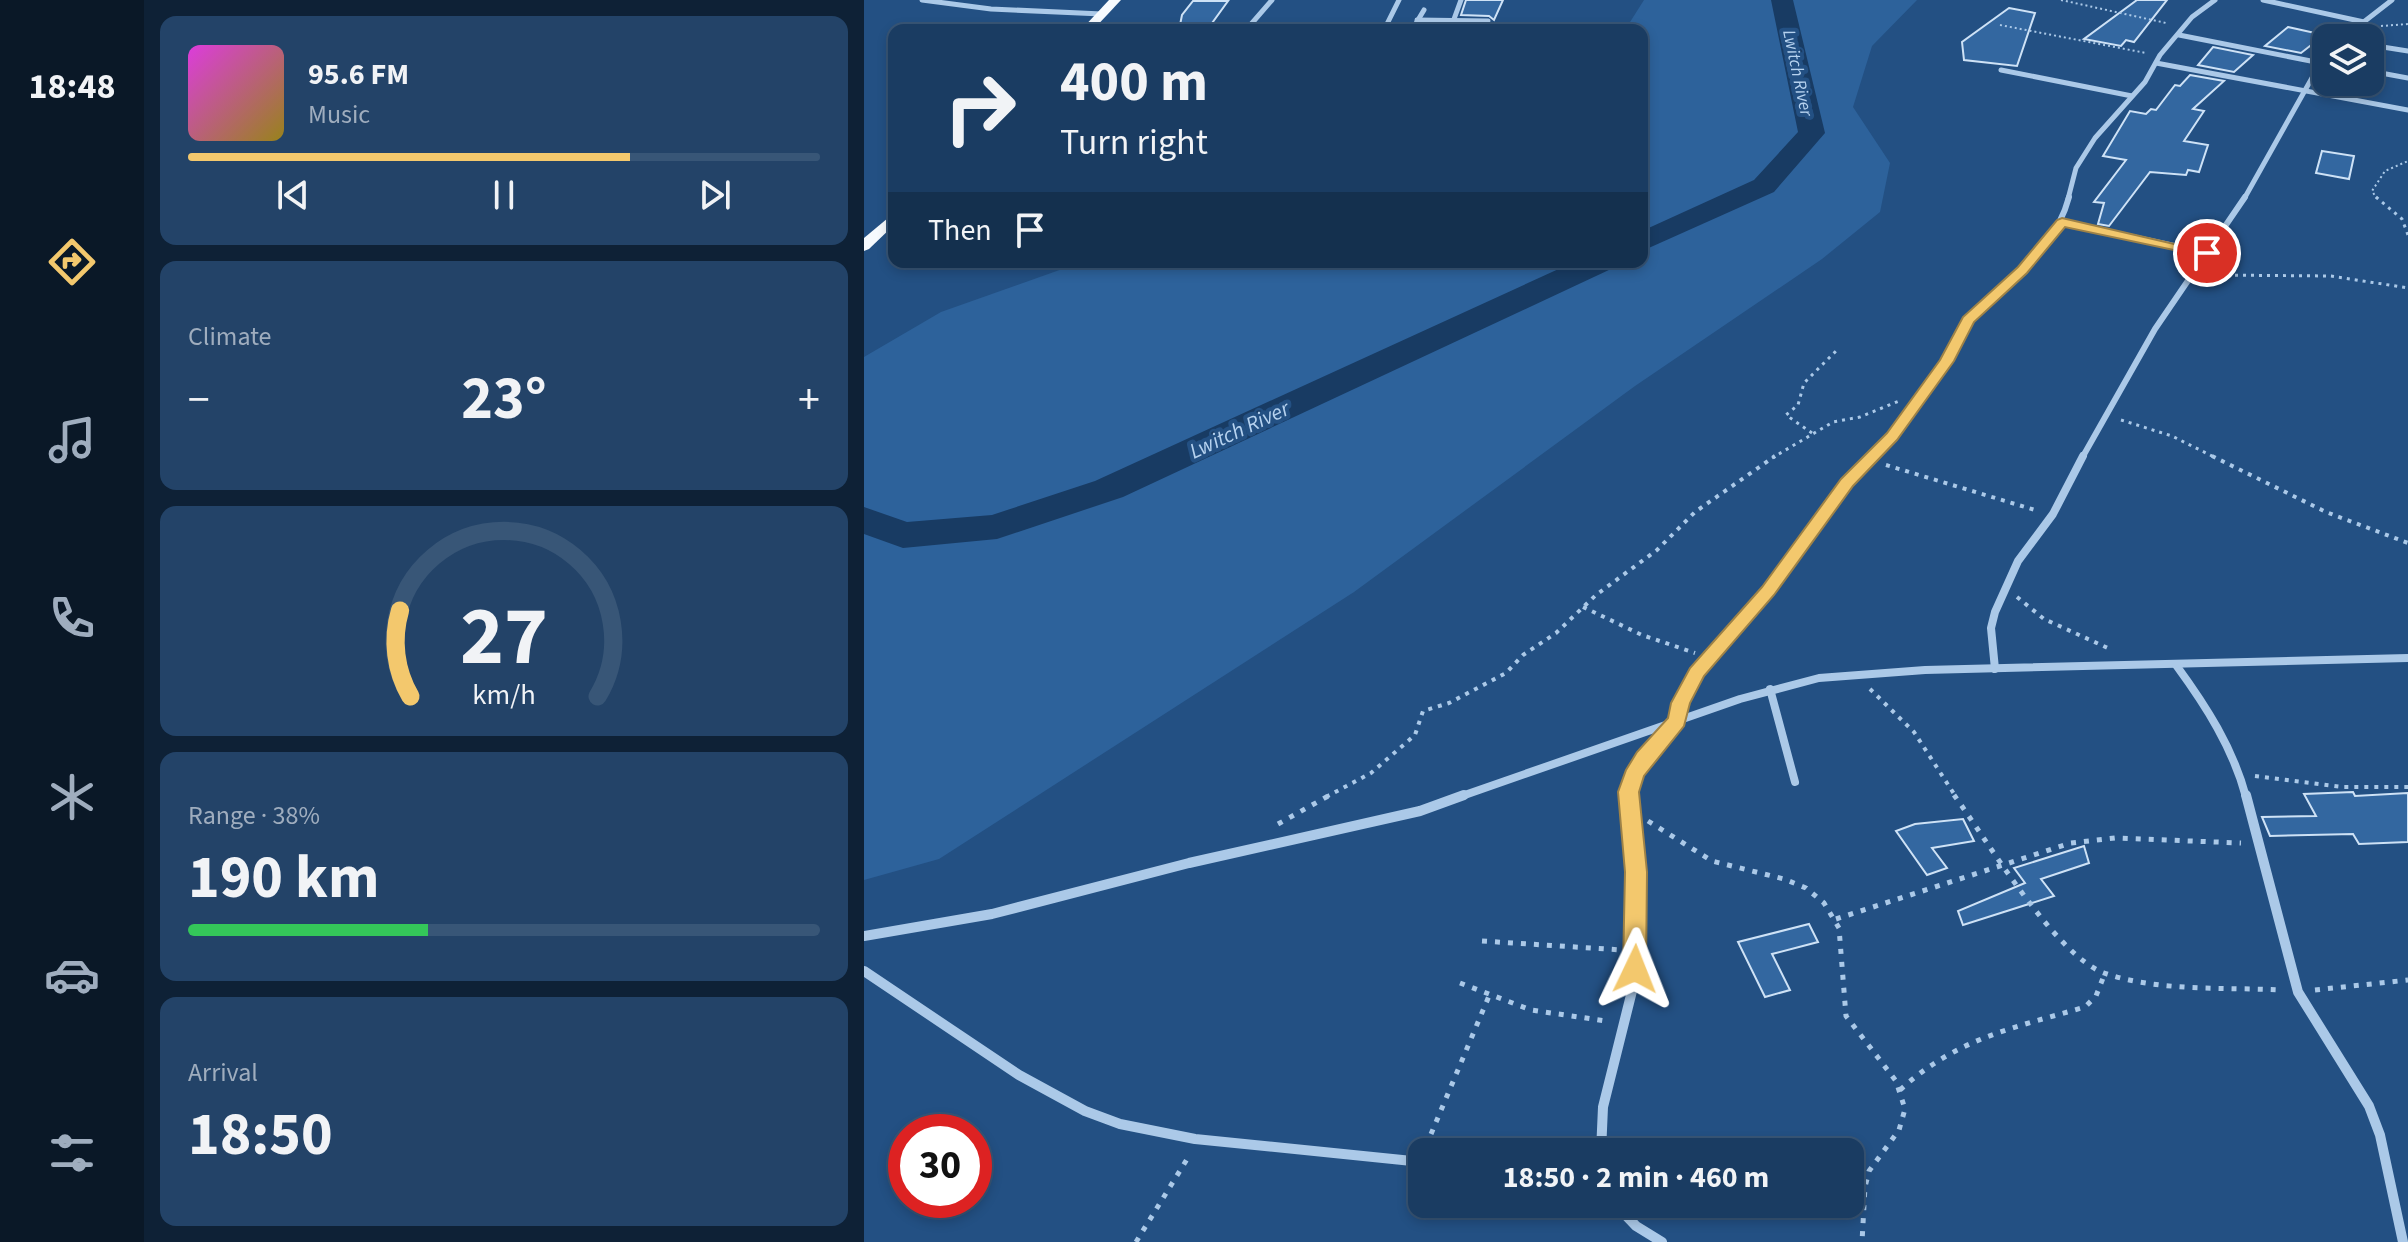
<!DOCTYPE html>
<meta charset="utf-8">
<style>
:root{--surface:#1a3c62;--page:#234368;--text:#f1f3f6;--muted:#9fadbe;--line:#385677;--accent:#f3c86d}
body{margin:0;font-family:"Source Sans 3",sans-serif;background:var(--page);color:var(--text);height:100vh;display:flex;flex-direction:column;font-size:30px;white-space:nowrap}
*{box-sizing:border-box;margin:0}
p{font-size:26px;color:var(--muted)}
.icon{flex:none;width:44px;height:44px;fill:none;stroke:currentColor;stroke-width:2;stroke-linecap:round;stroke-linejoin:round}
.map{position:relative;flex:1;overflow:hidden}
.side{display:flex;flex-direction:column;gap:16px;padding:16px;background:#0e2136;width:720px}
.side>*{flex:none}
.banner{position:absolute;left:24px;top:24px;width:760px;height:244px;border-radius:16px;box-shadow:0 4px 12px #0003,0 0 0 2px var(--line);background:#1a3c62;color:var(--text);overflow:hidden}
.fabs{position:absolute;left:1448px;top:24px;display:grid;gap:16px}
.fabs a{display:grid;place-items:center;width:72px;height:72px;border-radius:16px;background:var(--surface);box-shadow:0 4px 12px #0003,0 0 0 2px var(--line);font-size:40px}
.speed{position:absolute;left:24px;top:1114px;display:flex;gap:16px;font-size:40px;font-weight:700;text-align:center}
.speed>*{display:grid;place-content:center;width:104px;height:104px;border-radius:50%;background:var(--surface);box-shadow:0 4px 12px #0003,0 0 0 2px var(--line);line-height:1}
.speed .limit{border:12px solid #d22;background:#fff;color:#111}
.pin{position:absolute;display:grid;place-items:center;width:68px;height:68px;color:#fff;margin:-34px;border:4px solid #fff;border-radius:50%;box-shadow:0 2px 8px #0007}
.me{position:absolute;width:88px;margin:-44px;rotate:2deg;stroke-linejoin:round;filter:drop-shadow(0 0 6px #0008)}
.turn{display:flex;align-items:center;gap:28px;height:168px;padding:0 40px;font-size:36px}
.turn .icon{width:104px;height:104px;stroke-width:2.5}
.turn b{display:block;font-size:56px;line-height:68px}
.then{display:flex;align-items:center;height:76px;padding:0 40px;background:#0003;gap:16px;font-size:30px}
.big{font-size:60px;font-weight:700;line-height:1.1}
.side .tile{flex:1;display:flex;flex-direction:column;justify-content:center;gap:12px;min-width:0;padding:0 28px;border-radius:16px;background:var(--page)}
.side .dial{align-items:center;gap:0}
.dial svg{height:208px;overflow:visible;fill:none;stroke:var(--line);stroke-width:7;stroke-linecap:round;text-anchor:middle}
.dial text{fill:var(--text);stroke:none}
.song{display:flex;align-items:center;gap:24px}
.cover{width:96px;height:96px;border-radius:12px;background:linear-gradient(135deg,hsl(300 70% 55%),hsl(50 70% 35%))}
.played{height:8px;border-radius:4px;background:linear-gradient(90deg,var(--accent) 70%,var(--line) 70%)}
.keys{display:flex;justify-content:space-around;direction:ltr}
.heat{display:flex;justify-content:space-between;align-items:center;font-size:44px;direction:ltr}
.charge{height:12px;border-radius:6px;background:linear-gradient(90deg,#34c759 38%,var(--line) 0)}
.trip{position:absolute;left:544px;top:1138px;width:456px;height:80px;border-radius:16px;background:var(--surface);box-shadow:0 4px 12px #0003,0 0 0 2px var(--line);font-weight:700;line-height:80px;text-align:center}
main{display:flex;flex:1;min-height:0}
.tabs{display:flex;flex-direction:column;width:144px;justify-content:space-around;align-items:center;background:#0a1827;color:var(--muted)}
.tabs .icon{width:56px;height:56px}
.tabs .current{color:var(--accent)}
.tabs b{font-size:36px;color:var(--text)}
.map>svg:first-child{display:block}
.green{fill:#2d629b}
.lines{fill:none;stroke-linecap:round;stroke-linejoin:round}
.river{fill:#183b63;fill-rule:evenodd}
.building{fill:#3367a0;stroke:#cee2f6;stroke-width:2}
.path-far3{stroke:#abc9e8;stroke-width:2;stroke-dasharray:2 3;stroke-linecap:butt}
.path-far2{stroke:#abc9e8;stroke-width:3;stroke-dasharray:3 5;stroke-linecap:butt}
.path-far1{stroke:#abc9e8;stroke-width:4;stroke-dasharray:4 6;stroke-linecap:butt}
.path{stroke:#abc9e8;stroke-width:5;stroke-dasharray:5 8;stroke-linecap:butt}
.minor-far3{stroke:#abc9e8;stroke-width:5}
.minor-far2{stroke:#abc9e8;stroke-width:6}
.minor-far1{stroke:#abc9e8;stroke-width:8}
.minor{stroke:#abc9e8;stroke-width:10}
.trunk{fill:#f6fafe;fill-rule:evenodd}
.route{fill:#f3c86d;stroke:#9e8247;stroke-width:2}
.labels{text-anchor:middle;stroke-width:8;stroke-linejoin:round;paint-order:stroke}
.far-water-label{font-size:18px;font-style:italic;fill:#b6d2ef;stroke:#235083}
.water-label{font-size:22px;font-style:italic;fill:#b6d2ef;stroke:#235083}
</style>
<main>
<nav class="tabs">
<b>18:48</b>
<svg class="icon current" aria-label="directions" viewBox="0 0 24 24"><path d="M12 3l9 9-9 9-9-9zM9 14v-3h6M13 9l2 2-2 2"/></svg>
<svg class="icon" aria-label="music" viewBox="0 0 24 24"><path d="M9 18V5l10-2v13"/><circle cx="6" cy="18" r="3"/><circle cx="16" cy="16" r="3"/></svg>
<svg class="icon" aria-label="phone" viewBox="0 0 24 24"><path d="M5 4h4l2 5-3 2q2 4 5 5l2-3 5 2v4C11 20 4 13 5 4z"/></svg>
<svg class="icon" aria-label="climate" viewBox="0 0 24 24"><path d="M12 3v18M4 7l16 10M4 17L20 7"/></svg>
<svg class="icon" aria-label="car" viewBox="0 0 24 24"><path d="M5 17H2v-5l4-1 3-4h7l3 4 3 1v5h-3M9 17h6M6 11h13"/><circle cx="7" cy="17" r="2"/><circle cx="17" cy="17" r="2"/></svg>
<svg class="icon" aria-label="filters" viewBox="0 0 24 24"><path d="M4 7h16M4 17h16"/><circle cx="9" cy="7" r="2"/><circle cx="15" cy="17" r="2"/></svg>
</nav>
<section class="side">
<div class="tile">
<div class="song"><i class="cover"></i><div><b>95.6 FM</b><p>Music</p></div></div>
<div class="played"></div>
<div class="keys"><svg class="icon" aria-label="previous" viewBox="0 0 24 24"><path d="M18 5L8 12l10 7zM5 5v14"/></svg><svg class="icon" aria-label="pause" viewBox="0 0 24 24"><path d="M8 5v14M16 5v14"/></svg><svg class="icon" aria-label="next" viewBox="0 0 24 24"><path d="M6 5l10 7-10 7zM19 5v14"/></svg></div>
</div>
<div class="tile"><p>Climate</p>
<div class="heat"><a>−</a><b class="big">23°</b><a>+</a></div>
</div>
<div class="tile dial"><svg viewBox="0 0 100 80">
<path d="M14 69A42 42 0 1 1 86 69"/>
<path d="M14 69A42 42 0 0 1 10 36" stroke="#f3c86d"/>
<text x="50" y="56" font-size="32" font-weight="700">27</text>
<text x="50" y="72" font-size="11">km/h</text>
</svg></div>
<div class="tile"><p>Range · 38%</p><b class="big">190 km</b><div class="charge"></div></div>
<div class="tile"><p>Arrival</p><b class="big">18:50</b></div>
</section>
<div class="map">
<svg width="1544" height="1242" viewBox="0 0 1544 1242">
<rect width="100%" height="100%" fill="#235083"/>
<path class="green" d="M780,0H1053L1008,46L989,107L1026,163L1016,212L958,259L771,386L490,592L75,859L0,880V357L77,312L218,262H778V30H761Z"/>
<g class="lines">
<g class="river">
<path d="M907,0H929L961,133L910,192L778,251V231L890,180L934,132Z"/>
<path d="M710,262H752L747,269L259,497L133,539L39,548L0,534V507L43,522L128,515L231,481Z"/>
</g>
</g>
<g class="building">
<path d="M602,0H639L630,20L625,16L597,15Z"/>
<path d="M1273,0H1303L1270,42L1262,40L1257,46L1220,39Z"/>
<path d="M329,1H364L343,30H315L318,15Z"/>
<path d="M1145,8L1171,13L1153,66L1100,60L1098,42Z"/>
<path d="M1424,27L1460,35L1437,53L1401,46Z"/>
<path d="M1349,47L1389,55L1370,72L1334,65Z"/>
<path d="M1326,75L1360,81L1329,109L1340,111L1320,141L1344,145L1335,172L1324,170L1322,175L1286,172L1245,226L1234,224L1240,203L1230,202L1262,160L1239,156L1266,111L1282,114L1287,109L1292,110L1311,85L1316,86Z"/>
<path d="M1458,151L1490,156L1485,179L1452,173Z"/>
<path d="M1489,792L1491,796L1544,793V842L1495,844L1489,834L1406,836L1398,817L1452,816L1440,794Z"/>
<path d="M1099,819L1110,841L1068,848L1083,868L1063,875L1032,831L1051,824Z"/>
<path d="M1220,846L1225,863L1177,879L1190,896L1099,925L1094,911L1161,883L1150,868Z"/>
<path d="M945,924L954,942L908,954L926,990L901,997L874,942Z"/>
</g>
<g class="lines">
<g class="path-far3">
<path d="M1197,0L1302,23"/>
<path d="M1136,25L1282,53"/>
<path d="M1517,26L1544,24"/>
<path d="M1513,199L1508,191L1521,171L1544,161"/>
</g>
<g class="path-far2">
<path d="M1512,197L1538,219L1544,235"/>
<path d="M1347,275L1467,276L1544,288"/>
<path d="M1257,420L1308,436L1352,458"/>
<path d="M948,433L922,415L934,405L940,383L973,350"/>
<path d="M908,458L969,422L996,417L1035,401"/>
</g>
<g class="path-far1">
<path d="M1348,456L1462,512L1544,543"/>
<path d="M1022,465L1171,510"/>
<path d="M1153,597L1180,619L1246,649"/>
<path d="M719,607L778,635L831,653"/>
<path d="M1006,689L1050,732L1092,797"/>
<path d="M1391,776L1479,787H1544"/>
<path d="M462,797L507,773L551,735L559,711L585,703L642,673L659,655L692,633L732,595L793,550L831,512L911,456"/>
</g>
<g class="path">
<path d="M1090,795C1123,840 1191,955 1240,973C1295,992 1361,987 1418,990"/>
<path d="M784,821L848,861L920,879L942,888L960,903L975,928L982,1016L1032,1081L1041,1109L1035,1130L1005,1171L1001,1187L998,1242"/>
<path d="M414,824L466,795"/>
<path d="M972,919L1207,843L1251,838L1377,843"/>
<path d="M618,941L758,950"/>
<path d="M596,983L667,1010L742,1021"/>
<path d="M1451,990L1544,980"/>
<path d="M1036,1090C1093,1038 1149,1028 1221,1007L1232,996L1241,973"/>
<path d="M562,1146L625,996"/>
<path d="M272,1242L325,1156"/>
</g>
<g class="minor-far3">
<path d="M58,0L127,9L238,14"/>
<path d="M1399,0L1500,22"/>
<path d="M553,20L624,21"/>
<path d="M382,30L408,0"/>
<path d="M520,30L535,0"/>
<path d="M548,30L560,10"/>
<path d="M586,30L597,0"/>
<path d="M1315,35L1462,64"/>
<path d="M1479,38L1528,0"/>
<path d="M1506,45L1544,51"/>
<path d="M1292,63L1544,110"/>
<path d="M1137,70L1268,96"/>
<path d="M1506,71L1544,78"/>
<path d="M1204,199L1212,168L1231,138L1281,82L1296,55L1328,17L1351,0"/>
<path d="M1380,199L1462,53"/>
</g>
<g class="minor-far2">
<path d="M1198,222L1343,253"/>
<path d="M1007,458C1036,429 1062,395 1083,361C1091,348 1095,330 1106,318C1143,277 1190,254 1205,197"/>
<path d="M1218,458L1291,329L1381,197"/>
</g>
<g class="minor-far1">
<path d="M1312,665C1342,706 1369,748 1382,797"/>
<path d="M1131,669L1127,628L1131,612L1154,561L1189,514L1219,456"/>
<path d="M906,689L931,782"/>
<path d="M595,797L876,699L955,678L1061,670L1544,658"/>
<path d="M765,797L770,776L780,757L813,721L817,703L833,673L904,591L983,482L1009,456"/>
</g>
<g class="minor">
<path d="M1382,795L1434,992L1505,1106L1516,1135L1539,1242"/>
<path d="M0,936L128,914L325,863L556,811L600,795"/>
<path d="M0,971L155,1075L221,1111L256,1124L331,1139L558,1162"/>
<path d="M737,1152L739,1107L769,987L773,951L772,872L765,795"/>
<path d="M751,1204L772,1226L798,1242"/>
</g>
<g class="trunk">
<path d="M245,0H257L229,30H217Z"/>
<path d="M30,213V225L5,249L0,251V238Z"/>
</g>
</g>
<path class="route" d="M1198,218L1349,253L1343,257L1201,227L1163,273L1110,322L1090,361L1033,440L989,486L910,595L840,676L826,703L820,726L780,776L775,792L783,872L782,969L779,976L771,979L763,976L759,969L761,872L754,792L762,770L773,752L804,718L807,703L826,668L898,587L977,479L1023,433L1076,360L1099,317L1154,267L1193,220Z"/>
<g class="labels">
<g class="far-water-label">
<text transform="translate(934 73) rotate(78)" y="6">Lwitch River</text>
</g>
<g class="water-label">
<text transform="translate(375 429) rotate(-25)" y="8">Lwitch River</text>
</g>
</g>
</svg>
<div class="fabs">
<a><svg class="icon" aria-label="layers" viewBox="0 0 24 24"><path d="M12 4l9 5-9 5-9-5zM3 14l9 5 9-5"/></svg></a>
</div>
<div class="speed"><div class="limit">30</div></div>
<div class="pin" style="left:1343px;top:253px;background:#d93025"><svg class="icon" aria-label="arrive" viewBox="0 0 24 24"><path d="M6 21V4h12l-3 4 3 4H6"/></svg></div>
<svg class="me" style="left:771px;top:969px" viewBox="-20 -20 40 40"><path d="M0-17L14 15 0 8-14 15z" fill="#f3c86d" stroke="#fff" stroke-width="4"/></svg>
<div class="trip">18:50 · 2 min · 460 m</div>
<div class="banner">
<div class="turn"><svg class="icon" aria-label="right" viewBox="0 0 24 24"><path d="M7 20v-9h11M14 6l5 5-5 5"/></svg><div><b>400 m</b>Turn right</div></div>
<div class="then">Then<svg class="icon" aria-label="arrive" viewBox="0 0 24 24"><path d="M6 21V4h12l-3 4 3 4H6"/></svg></div>
</div>
</div>
</main>
